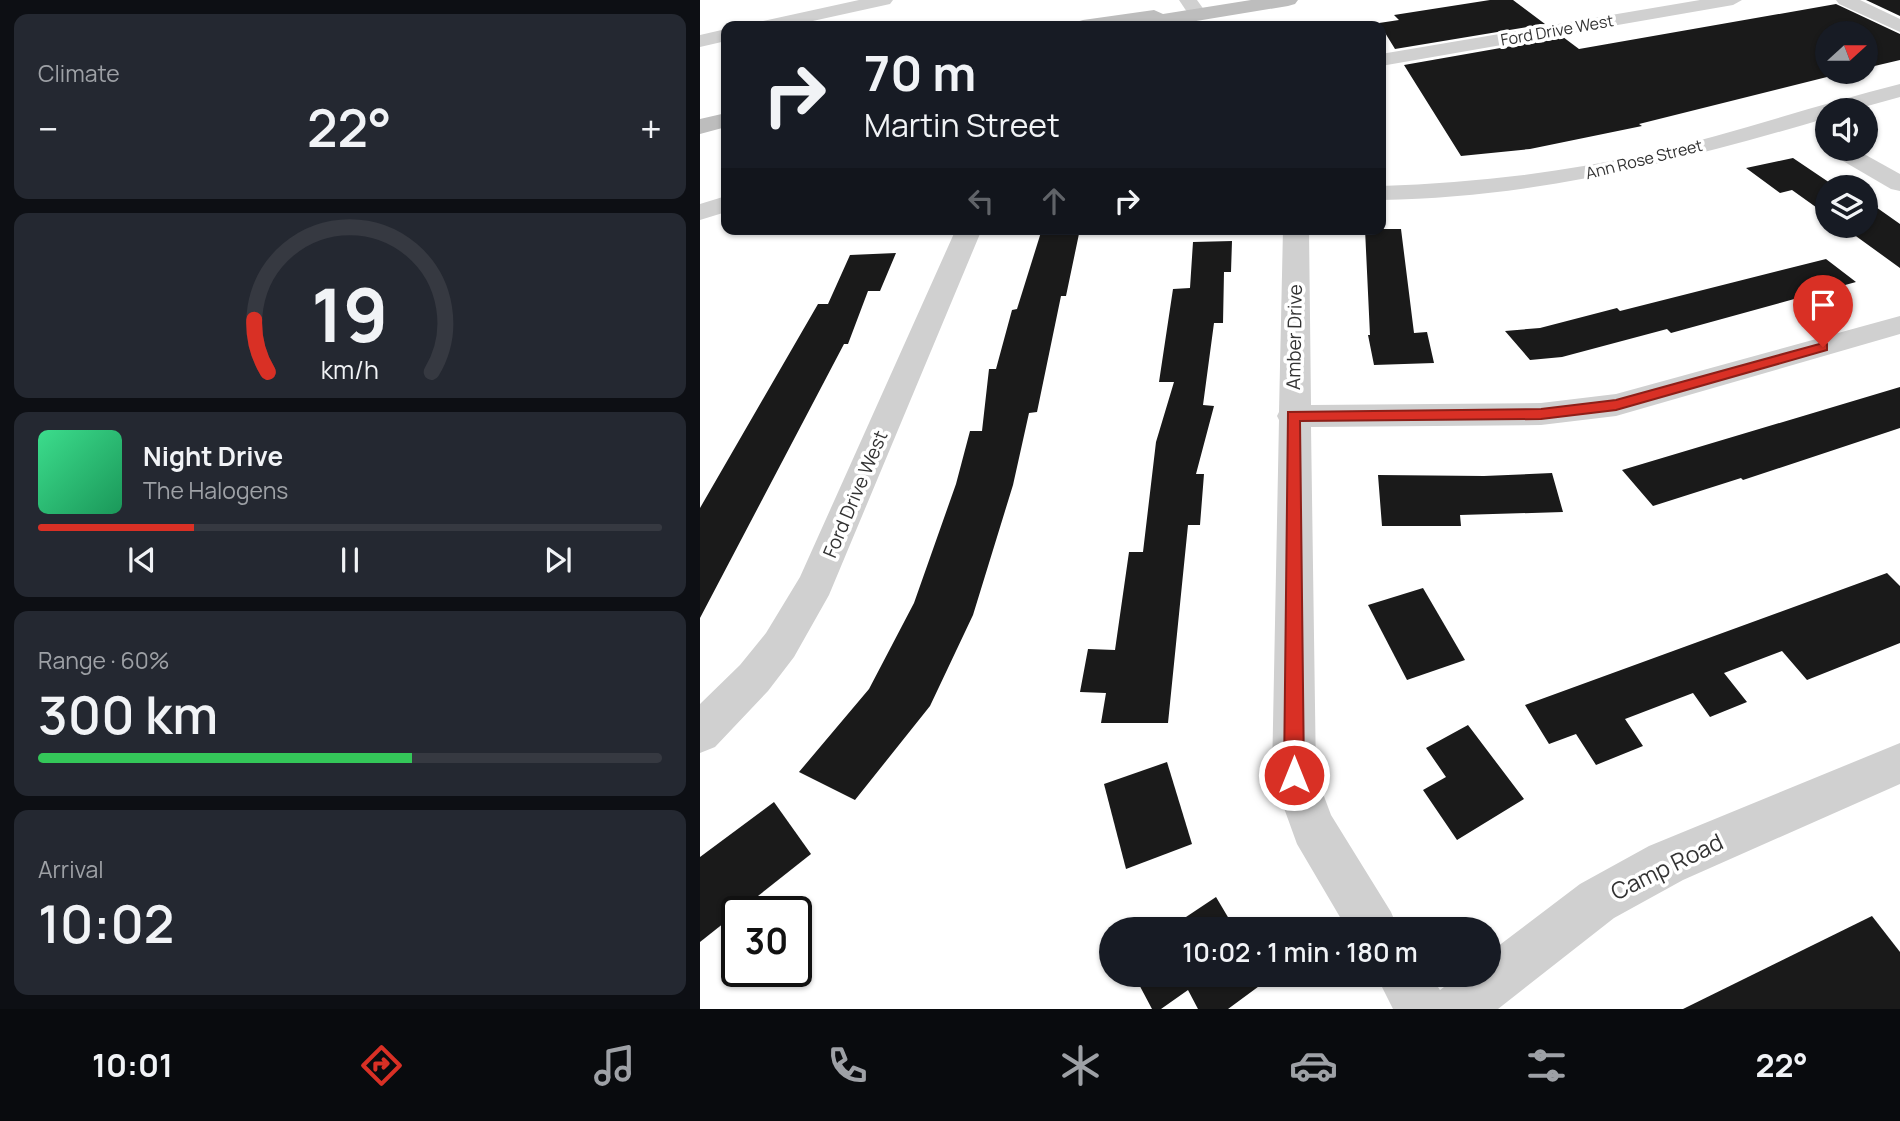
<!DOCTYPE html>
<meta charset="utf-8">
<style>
:root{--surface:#171b24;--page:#242831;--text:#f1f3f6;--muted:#9ea1a6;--line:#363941;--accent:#d93025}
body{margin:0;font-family:Manrope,sans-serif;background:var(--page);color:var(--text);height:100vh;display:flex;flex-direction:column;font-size:26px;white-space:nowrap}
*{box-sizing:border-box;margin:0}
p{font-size:23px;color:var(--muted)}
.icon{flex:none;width:38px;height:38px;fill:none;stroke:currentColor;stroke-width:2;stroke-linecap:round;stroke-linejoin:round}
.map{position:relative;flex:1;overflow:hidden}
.panel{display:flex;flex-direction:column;gap:14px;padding:14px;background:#0d0f14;width:700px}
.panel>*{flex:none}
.banner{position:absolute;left:21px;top:21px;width:665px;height:214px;border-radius:14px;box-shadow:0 2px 5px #0004;background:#171b24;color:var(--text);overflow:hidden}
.needle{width:46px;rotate:69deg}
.tools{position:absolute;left:1115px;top:21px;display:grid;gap:14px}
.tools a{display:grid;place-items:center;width:63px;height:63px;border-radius:50%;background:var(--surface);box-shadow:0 2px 5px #0004;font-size:35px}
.speed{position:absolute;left:21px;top:896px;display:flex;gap:14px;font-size:35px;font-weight:700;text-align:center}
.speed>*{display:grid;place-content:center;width:91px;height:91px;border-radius:50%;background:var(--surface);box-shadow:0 2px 5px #0004;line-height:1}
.speed .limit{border:4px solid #111;border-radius:10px;background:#fff;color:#111}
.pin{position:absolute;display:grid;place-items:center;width:60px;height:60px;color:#fff;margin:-72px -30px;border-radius:50% 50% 50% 0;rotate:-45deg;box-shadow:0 0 7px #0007}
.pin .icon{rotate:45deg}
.me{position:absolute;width:77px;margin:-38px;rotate:0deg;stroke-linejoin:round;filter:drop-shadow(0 0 5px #0008)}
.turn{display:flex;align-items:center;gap:24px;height:147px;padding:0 28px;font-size:32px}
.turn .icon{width:91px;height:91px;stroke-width:2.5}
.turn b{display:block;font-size:49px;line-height:60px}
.lanes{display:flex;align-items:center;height:66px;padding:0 28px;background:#0003;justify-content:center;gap:35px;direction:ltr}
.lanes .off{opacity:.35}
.big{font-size:52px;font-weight:600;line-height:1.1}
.panel .widget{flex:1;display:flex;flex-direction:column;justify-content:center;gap:10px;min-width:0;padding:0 24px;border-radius:14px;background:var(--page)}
.panel .dial{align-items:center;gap:0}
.dial svg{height:182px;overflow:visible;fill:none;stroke:var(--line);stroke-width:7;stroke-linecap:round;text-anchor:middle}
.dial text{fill:var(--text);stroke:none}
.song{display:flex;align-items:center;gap:21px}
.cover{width:84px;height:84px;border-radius:10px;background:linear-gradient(135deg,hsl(150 70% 55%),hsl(150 70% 35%))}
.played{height:7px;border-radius:4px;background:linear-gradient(90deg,var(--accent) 25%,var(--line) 25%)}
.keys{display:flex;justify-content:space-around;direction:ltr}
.heat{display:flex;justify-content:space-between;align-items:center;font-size:38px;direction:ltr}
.charge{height:10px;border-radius:5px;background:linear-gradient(90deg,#34c759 60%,var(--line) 0)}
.trip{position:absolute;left:399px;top:917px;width:402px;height:70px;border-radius:35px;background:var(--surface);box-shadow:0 2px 5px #0004;font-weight:600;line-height:70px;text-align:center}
.tab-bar{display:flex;height:112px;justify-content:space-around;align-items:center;background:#090b0e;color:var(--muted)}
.tab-bar .icon{width:49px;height:49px}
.tab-bar .selected{color:var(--accent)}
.tab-bar b{font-size:32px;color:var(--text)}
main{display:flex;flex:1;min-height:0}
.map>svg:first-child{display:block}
.building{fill:#1a1a1a}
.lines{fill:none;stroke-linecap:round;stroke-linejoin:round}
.street{fill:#d0d0d0;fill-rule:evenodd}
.secondary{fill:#bdbdbd;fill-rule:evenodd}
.route{fill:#d93025;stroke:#8d1f18;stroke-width:2}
.labels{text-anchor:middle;stroke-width:7;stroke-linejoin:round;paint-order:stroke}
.far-street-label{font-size:16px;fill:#333;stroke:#fff}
.street-label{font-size:19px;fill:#333;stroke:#fff}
.near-street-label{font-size:23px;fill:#333;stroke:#fff}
</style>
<main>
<section class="panel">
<div class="widget"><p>Climate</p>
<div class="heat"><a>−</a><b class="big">22°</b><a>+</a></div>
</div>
<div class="widget dial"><svg viewBox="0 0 100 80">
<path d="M14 69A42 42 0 1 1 86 69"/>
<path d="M14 69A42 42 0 0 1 8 46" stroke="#d93025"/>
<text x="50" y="56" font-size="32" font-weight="700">19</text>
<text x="50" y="72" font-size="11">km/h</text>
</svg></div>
<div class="widget">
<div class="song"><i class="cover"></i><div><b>Night Drive</b><p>The Halogens</p></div></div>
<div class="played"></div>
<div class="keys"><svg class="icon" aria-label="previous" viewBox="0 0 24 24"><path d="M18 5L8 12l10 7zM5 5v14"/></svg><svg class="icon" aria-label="pause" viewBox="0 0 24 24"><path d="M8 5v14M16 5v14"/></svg><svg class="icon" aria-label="next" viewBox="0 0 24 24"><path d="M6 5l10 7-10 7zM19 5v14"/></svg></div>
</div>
<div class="widget"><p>Range · 60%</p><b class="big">300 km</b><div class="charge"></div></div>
<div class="widget"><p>Arrival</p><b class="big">10:02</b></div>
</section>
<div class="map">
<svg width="1200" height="1009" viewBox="0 0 1200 1009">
<rect width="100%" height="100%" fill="#fff"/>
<g class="building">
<path d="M790,0H813L845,24L695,49L679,23L699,20L694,15Z"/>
<path d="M1166,0H1200V16Z"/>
<path d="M1136,4L1200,34V60L1166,68V33H1127V72H1147L939,124L942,126L830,149L761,156L704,65L863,37L879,49Z"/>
<path d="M1093,158L1136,187H1127V215L1092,190L1080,193L1046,168Z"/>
<path d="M1166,200L1200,224V268L1142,226H1166Z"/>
<path d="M342,229H380L366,296H361L337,412L329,413L313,485L273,615L230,706L155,800L99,772L169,689L214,603L256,484L270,431H282L289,369H296L312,310L317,309Z"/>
<path d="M665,229H701L714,333L727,332L734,363L674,365L668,335H670Z"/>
<path d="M532,241L531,272H524L523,323H514L503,405L514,406L496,474H504L500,525H488L468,723H401L406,693L380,692L388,649L415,650L429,552H443L456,442L474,382H459L473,289L490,288L493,242Z"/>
<path d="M196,253L180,291H168L148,344H144L0,618V508L118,304H128L150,255Z"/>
<path d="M1126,259L1156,282L971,333L967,329L862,357L830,360L805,331L840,328L917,308L920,311Z"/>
<path d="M1200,387V428L1043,480L1041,478L953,506L922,470Z"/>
<path d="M852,473L863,512L760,515L761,526H682L678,475L784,476Z"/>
<path d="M1187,573L1200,586V643L1107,680L1082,651L1024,673L1047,702L1010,717L993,693L925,719L943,746L896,765L876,734L849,744L825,705Z"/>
<path d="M723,588L765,660L707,680L668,605Z"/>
<path d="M768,725L824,799L757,840L723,790L746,777L726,748Z"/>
<path d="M467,762L492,844L426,869L404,784Z"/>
<path d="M74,802L111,854L0,942V857Z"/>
<path d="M516,897L535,929H468Z"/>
<path d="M1172,916L1200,952V1009H983Z"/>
<path d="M434,975H562L566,981L528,1009H498L488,990L461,1009H452Z"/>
</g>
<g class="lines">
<g class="street">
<path d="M159,0H193L190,4L90,26H55L58,22Z"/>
<path d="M479,0H497L507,14L505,18H491Z"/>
<path d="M1000,0H1042L1033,5L681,66V54Z"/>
<path d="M1136,0H1160L1200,19V32L1139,4Z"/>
<path d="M26,29V41L0,47V35Z"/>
<path d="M1200,84V97L1153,110H1127V118C978,162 837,197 681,200V186C772,183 861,173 949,153C1034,133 1116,105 1200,84Z"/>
<path d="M1127,149H1155L1200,174V191L1191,189L1131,154Z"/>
<path d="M26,196V212L0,220V204Z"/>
<path d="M256,229H282L129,595L94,657L68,691L15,747L0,753V704L40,665L66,633L100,577Z"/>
<path d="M583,229H609L611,405L841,403L916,394L1200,316V334L916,416L841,425L611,427L616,775L631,815L691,912L698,929H647L597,844L572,775L579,420L577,416L579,412Z"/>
<path d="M1200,743V784L983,880L914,918L798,1009H693L676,975H730L740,990L760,975H789V953L880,884L949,846Z"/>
</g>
<g class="secondary">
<path d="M551,0H598L595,4L588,6L466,26H372L376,22L383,20L454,10L463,14Z"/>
<path d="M26,113V127L0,134V119Z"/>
</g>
</g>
<path class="route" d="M1123,343L1127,344V350L916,410L841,419L600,421L604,775L601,781L594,784L587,781L584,775L588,412L841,409L916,400Z"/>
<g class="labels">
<g class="far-street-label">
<text transform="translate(857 30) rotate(-10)" y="6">Ford Drive West</text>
<text transform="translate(944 159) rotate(-14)" y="6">Ann Rose Street</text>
</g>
<g class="street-label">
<text transform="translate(594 337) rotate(-89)" y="7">Amber Drive</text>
<text transform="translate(155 494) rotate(-67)" y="7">Ford Drive West</text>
</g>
<g class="near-street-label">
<text transform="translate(967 867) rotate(-26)" y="8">Camp Road</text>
</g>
</g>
</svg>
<div class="tools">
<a><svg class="needle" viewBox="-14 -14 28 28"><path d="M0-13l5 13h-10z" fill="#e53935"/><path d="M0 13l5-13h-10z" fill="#9ea1a6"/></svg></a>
<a><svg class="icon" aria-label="sound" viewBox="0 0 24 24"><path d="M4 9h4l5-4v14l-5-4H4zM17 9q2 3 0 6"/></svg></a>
<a><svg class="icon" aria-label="layers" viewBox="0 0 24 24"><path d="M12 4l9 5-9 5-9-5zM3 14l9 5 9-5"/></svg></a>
</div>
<div class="speed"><div class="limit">30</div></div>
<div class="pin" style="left:1123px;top:347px;background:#d93025"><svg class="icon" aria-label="arrive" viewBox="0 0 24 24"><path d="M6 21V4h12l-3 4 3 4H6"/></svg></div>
<svg class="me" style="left:594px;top:775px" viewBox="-20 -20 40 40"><circle r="17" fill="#d93025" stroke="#fff" stroke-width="3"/><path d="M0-11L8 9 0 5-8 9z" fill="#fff"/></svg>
<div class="trip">10:02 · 1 min · 180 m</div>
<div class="banner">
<div class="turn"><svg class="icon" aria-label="right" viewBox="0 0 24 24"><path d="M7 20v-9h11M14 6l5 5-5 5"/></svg><div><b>70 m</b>Martin Street</div></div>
<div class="lanes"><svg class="icon off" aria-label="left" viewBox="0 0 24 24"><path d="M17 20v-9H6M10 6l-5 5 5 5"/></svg><svg class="icon off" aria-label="ahead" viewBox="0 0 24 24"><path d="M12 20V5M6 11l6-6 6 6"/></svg><svg class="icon" aria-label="right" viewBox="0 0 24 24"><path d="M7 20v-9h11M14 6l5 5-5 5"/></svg></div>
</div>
</div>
</main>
<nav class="tab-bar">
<b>10:01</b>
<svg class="icon selected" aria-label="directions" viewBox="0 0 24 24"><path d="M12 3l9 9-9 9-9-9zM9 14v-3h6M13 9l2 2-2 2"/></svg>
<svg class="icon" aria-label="music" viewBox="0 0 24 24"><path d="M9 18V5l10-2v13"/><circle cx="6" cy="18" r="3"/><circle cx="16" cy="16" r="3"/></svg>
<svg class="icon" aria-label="phone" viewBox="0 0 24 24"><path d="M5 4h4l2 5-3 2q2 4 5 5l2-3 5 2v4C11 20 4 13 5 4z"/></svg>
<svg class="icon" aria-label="climate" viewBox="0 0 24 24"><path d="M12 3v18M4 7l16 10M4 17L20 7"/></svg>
<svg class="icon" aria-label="car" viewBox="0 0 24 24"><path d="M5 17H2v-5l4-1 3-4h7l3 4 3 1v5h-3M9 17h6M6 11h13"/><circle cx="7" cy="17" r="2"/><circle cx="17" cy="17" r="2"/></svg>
<svg class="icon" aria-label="filters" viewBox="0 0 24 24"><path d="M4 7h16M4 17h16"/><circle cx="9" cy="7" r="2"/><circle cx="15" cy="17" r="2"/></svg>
<b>22°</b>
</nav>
